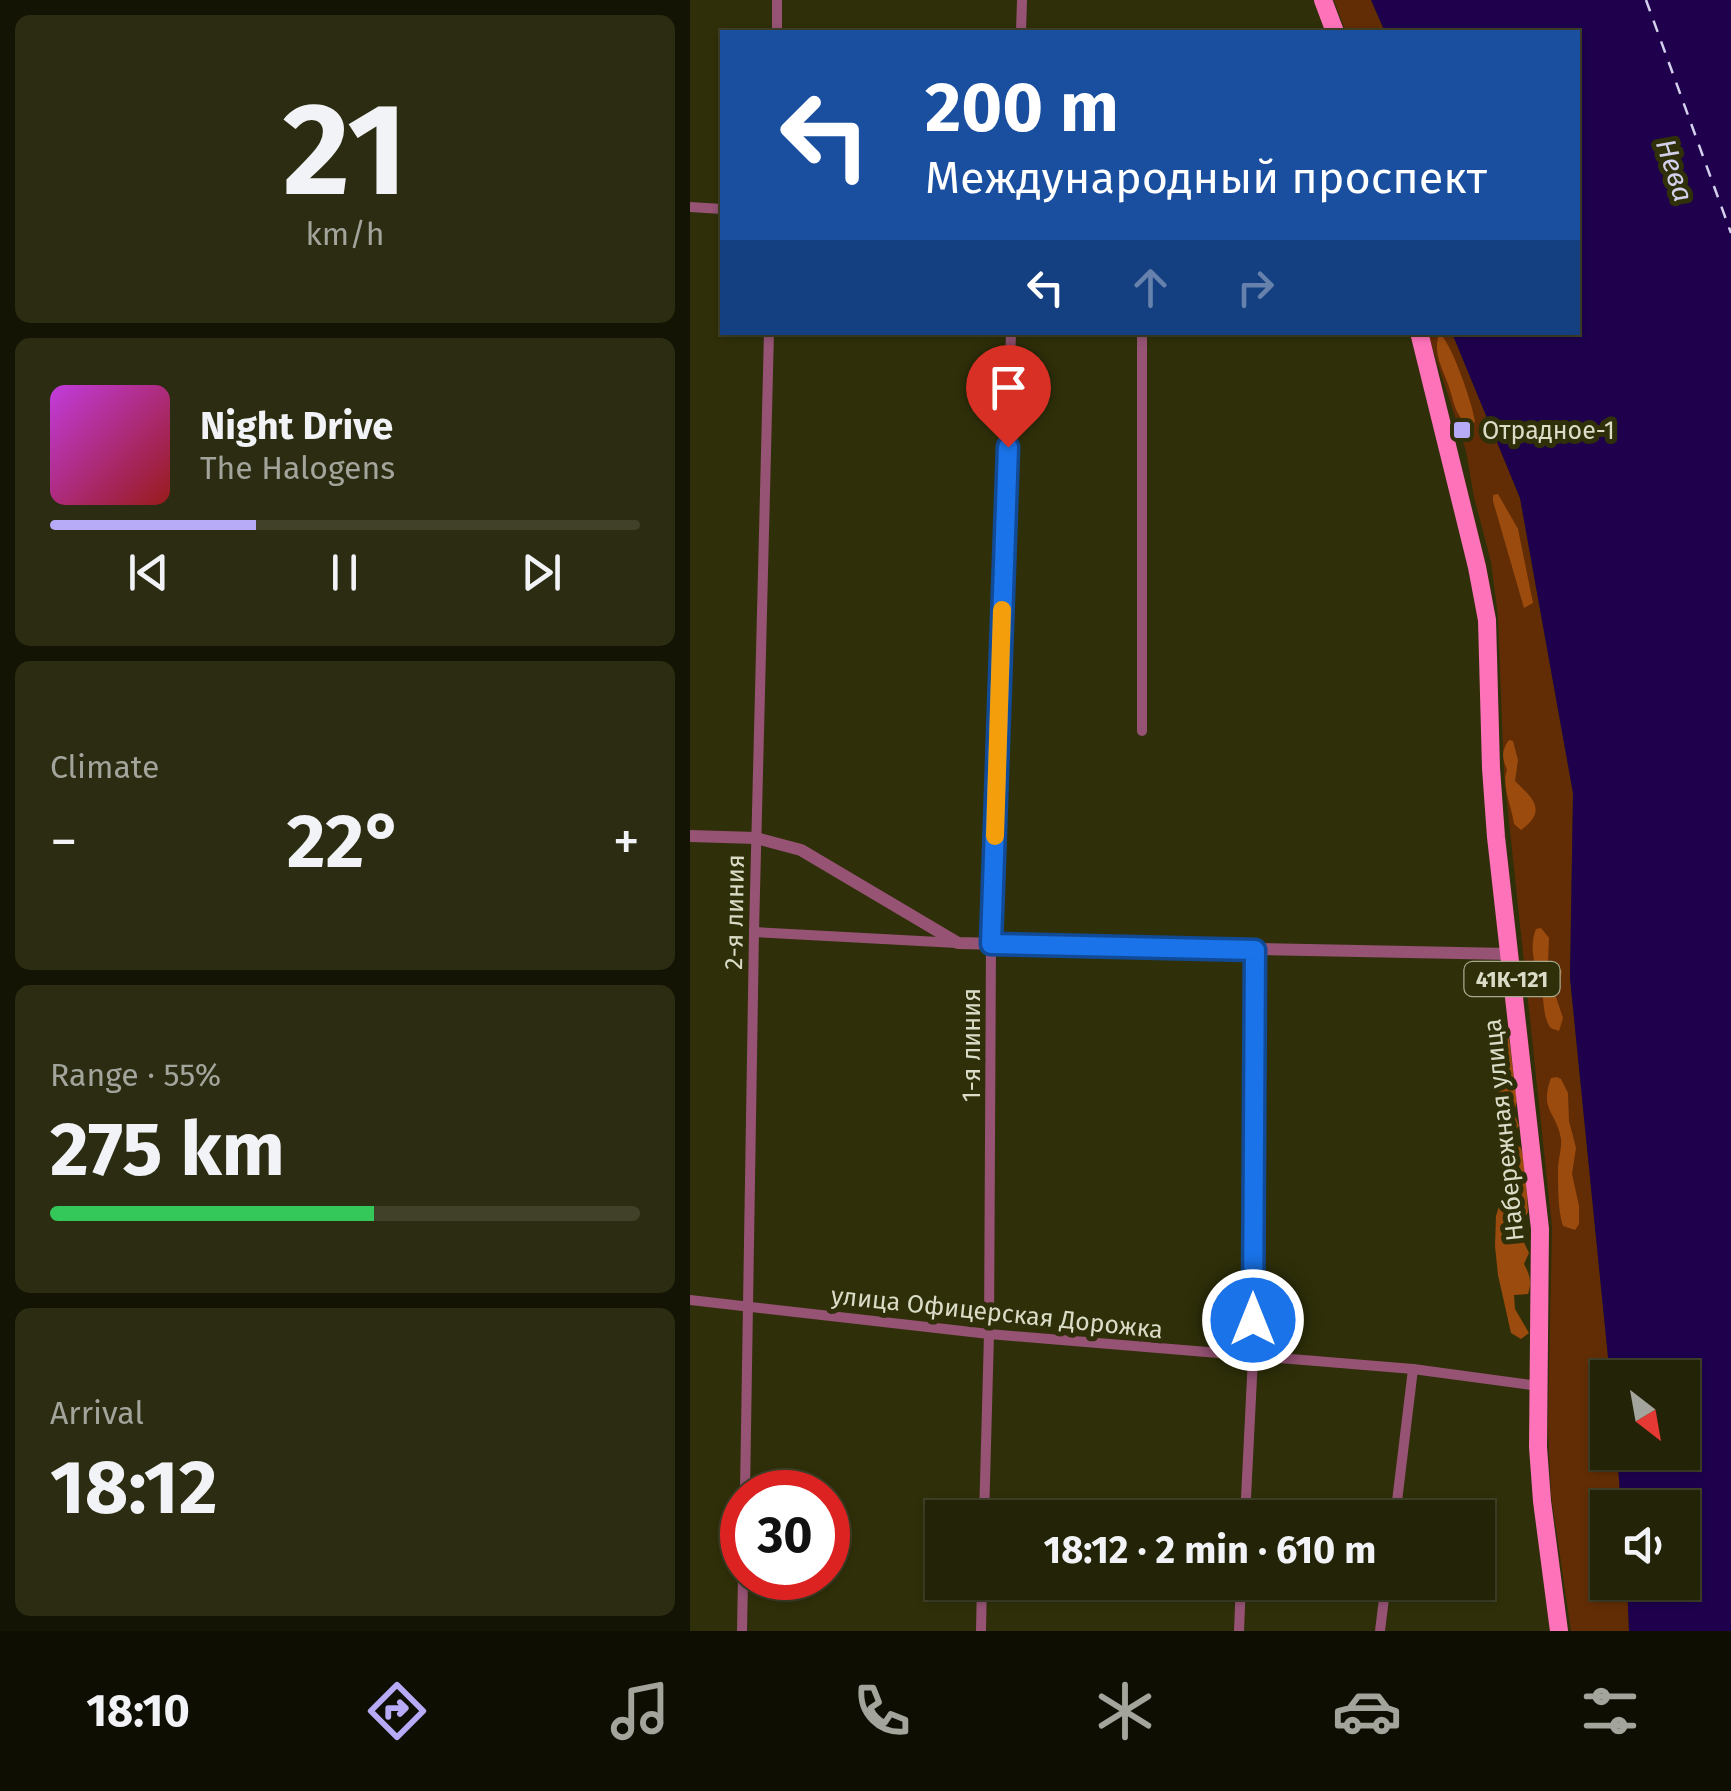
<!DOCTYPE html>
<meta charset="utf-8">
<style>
:root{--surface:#232407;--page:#2b2c11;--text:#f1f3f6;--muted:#a3a49b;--line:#404128;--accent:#b7abf8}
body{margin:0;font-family:"Fira Sans",sans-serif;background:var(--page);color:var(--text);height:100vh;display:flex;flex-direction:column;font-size:38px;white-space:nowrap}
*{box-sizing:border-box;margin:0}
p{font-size:32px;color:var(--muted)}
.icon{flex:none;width:55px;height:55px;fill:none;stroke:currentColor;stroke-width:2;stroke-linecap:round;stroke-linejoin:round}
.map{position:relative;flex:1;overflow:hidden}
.sheet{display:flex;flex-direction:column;gap:15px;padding:15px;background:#131404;width:690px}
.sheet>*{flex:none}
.guide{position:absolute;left:30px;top:30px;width:860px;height:305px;border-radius:0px;box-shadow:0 2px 8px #0004,0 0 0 2px var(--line);background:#1a4fa0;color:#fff;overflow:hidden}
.needle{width:65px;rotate:149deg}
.tools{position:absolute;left:900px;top:1360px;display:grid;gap:20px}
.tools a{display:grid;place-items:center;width:110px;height:110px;border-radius:0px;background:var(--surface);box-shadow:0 2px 8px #0004,0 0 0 2px var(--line);font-size:50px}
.speed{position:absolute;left:30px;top:1470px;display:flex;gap:20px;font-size:50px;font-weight:700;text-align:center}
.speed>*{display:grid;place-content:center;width:130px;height:130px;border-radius:50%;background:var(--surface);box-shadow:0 2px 8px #0004,0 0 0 2px var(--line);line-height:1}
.speed .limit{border:15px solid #d22;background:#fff;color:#111}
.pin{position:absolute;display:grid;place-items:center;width:85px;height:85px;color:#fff;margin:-102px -42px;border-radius:50% 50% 50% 0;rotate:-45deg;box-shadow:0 0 10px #0007}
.pin .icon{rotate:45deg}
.me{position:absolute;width:110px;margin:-55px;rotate:0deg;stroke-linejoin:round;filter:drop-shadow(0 0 8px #0008)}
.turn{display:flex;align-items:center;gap:35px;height:210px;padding:0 40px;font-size:45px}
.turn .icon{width:130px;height:130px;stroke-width:2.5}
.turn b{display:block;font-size:70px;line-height:85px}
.lanes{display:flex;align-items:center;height:95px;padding:0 40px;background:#0003;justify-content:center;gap:50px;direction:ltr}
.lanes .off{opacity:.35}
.big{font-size:75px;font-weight:700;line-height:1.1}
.sheet .widget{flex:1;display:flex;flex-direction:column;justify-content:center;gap:15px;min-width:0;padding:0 35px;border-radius:15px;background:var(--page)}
.sheet .dial{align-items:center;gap:0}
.dial b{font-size:130px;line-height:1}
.song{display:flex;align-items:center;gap:30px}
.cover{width:120px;height:120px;border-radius:15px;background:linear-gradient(135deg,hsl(290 70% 55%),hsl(0 70% 35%))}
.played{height:10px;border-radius:5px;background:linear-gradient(90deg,var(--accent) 35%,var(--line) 35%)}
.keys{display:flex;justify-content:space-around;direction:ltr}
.heat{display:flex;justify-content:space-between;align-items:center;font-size:55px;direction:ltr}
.charge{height:15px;border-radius:8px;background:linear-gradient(90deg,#34c759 55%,var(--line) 0)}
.trip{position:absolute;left:235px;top:1500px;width:570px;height:100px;border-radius:0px;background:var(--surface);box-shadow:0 2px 8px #0004,0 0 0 2px var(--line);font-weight:700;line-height:100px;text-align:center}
.tabs{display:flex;height:160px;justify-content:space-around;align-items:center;background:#0e0e03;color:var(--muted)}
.tabs .icon{width:70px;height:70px}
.tabs .on{color:var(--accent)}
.tabs b{font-size:45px;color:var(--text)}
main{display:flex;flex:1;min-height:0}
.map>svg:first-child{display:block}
.green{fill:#622d05}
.forest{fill:#9b4b0e}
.water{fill:#1e004d}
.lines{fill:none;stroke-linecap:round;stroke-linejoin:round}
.ferry{stroke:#d3d0ec;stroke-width:2.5;stroke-dasharray:12 10;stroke-linecap:butt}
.minor{stroke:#965374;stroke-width:10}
.tertiary{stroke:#965374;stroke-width:12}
.primary{stroke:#fd72b9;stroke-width:18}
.route-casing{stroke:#114b97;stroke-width:25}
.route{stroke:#1a73e8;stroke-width:18}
.slow{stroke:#f59e0b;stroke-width:18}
.poi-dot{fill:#b7abf8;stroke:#2f3009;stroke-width:4}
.labels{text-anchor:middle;stroke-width:10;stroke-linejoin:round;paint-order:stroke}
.shield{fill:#2f3009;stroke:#a7a88e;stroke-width:2.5}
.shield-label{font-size:22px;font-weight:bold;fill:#dadcc7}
.poi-label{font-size:25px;fill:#dadcc7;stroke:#2f3009;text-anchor:start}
.street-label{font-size:25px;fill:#dadcc7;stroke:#2f3009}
.water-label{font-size:28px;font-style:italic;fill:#d3d0ec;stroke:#2f3009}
</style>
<main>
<section class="sheet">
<div class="widget dial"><b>21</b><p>km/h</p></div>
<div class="widget">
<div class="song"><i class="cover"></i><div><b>Night Drive</b><p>The Halogens</p></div></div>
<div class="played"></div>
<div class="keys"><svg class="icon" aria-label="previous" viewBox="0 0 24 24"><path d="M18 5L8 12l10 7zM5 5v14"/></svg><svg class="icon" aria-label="pause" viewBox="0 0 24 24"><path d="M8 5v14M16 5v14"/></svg><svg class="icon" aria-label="next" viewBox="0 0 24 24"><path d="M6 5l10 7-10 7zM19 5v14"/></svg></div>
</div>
<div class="widget"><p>Climate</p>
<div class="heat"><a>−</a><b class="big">22°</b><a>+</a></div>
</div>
<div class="widget"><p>Range · 55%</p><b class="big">275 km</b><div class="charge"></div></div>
<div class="widget"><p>Arrival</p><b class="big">18:12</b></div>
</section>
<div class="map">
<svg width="1041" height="1631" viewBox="0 0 1041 1631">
<rect width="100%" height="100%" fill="#2f3009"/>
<g class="green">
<path d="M644,0H681L695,32H656Z"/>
<path d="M738,333H762L830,498L883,793L880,978L920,1377L918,1378V1452L927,1453L931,1507L918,1508V1582L937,1583L939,1631H881L861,1494L858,1426L862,1227L814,774L808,616L801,562L784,497L776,451Z"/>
</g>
<g class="forest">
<path d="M752,336C763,348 783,405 785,422L780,426C764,416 764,400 758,384C752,368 744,354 748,337Z"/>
<path d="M808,494L828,529L843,603L834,608L803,501V495Z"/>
<path d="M819,740L823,741L828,760L825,781C841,797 859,810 831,830L824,824C822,807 811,785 817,770C812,758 811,751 819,740Z"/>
<path d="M851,928L859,938L858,963L863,969L868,968L872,971L866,997L873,1018L869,1031C861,1028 860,1029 857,1021C853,1011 854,998 851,987C846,968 838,948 846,929Z"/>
<path d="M814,1037L819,1039L827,1101L824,1112L829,1126L822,1132L821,1140L831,1148L835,1163L838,1212L828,1230L839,1253L834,1264C840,1275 842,1282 838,1294L824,1295L825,1309L839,1333L831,1339L821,1333L808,1275L805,1246L806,1216L822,1165L806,1102L809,1080L807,1042Z"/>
<path d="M867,1077L871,1079L878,1093L879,1121L886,1148L882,1174L889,1206V1224L885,1230L873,1226C868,1211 868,1187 868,1170C868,1160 872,1148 871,1139C867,1112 849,1111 861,1078Z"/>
</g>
<path class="water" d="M681,0H1041V1631H939L937,1583L992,1582V1508L931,1507L927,1453L992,1452V1378L920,1377L880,978L883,793L830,498L762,333L888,332V32H695Z"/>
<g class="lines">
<path class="ferry" d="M956,0L1041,233"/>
<g class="minor">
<path d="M87,32V0"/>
<path d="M331,32L332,0"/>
<path d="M0,207L32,209"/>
<path d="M452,332V731"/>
<path d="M64,932L267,943"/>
<path d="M0,1300L299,1334L723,1369L849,1386"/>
<path d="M55,1492L64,932L79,332"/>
<path d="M294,1518L299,1334L301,944L321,332"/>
<path d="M555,1518L563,1357L565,950"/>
<path d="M705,1518L723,1369"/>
<path d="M52,1631L53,1578"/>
<path d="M291,1631L292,1582"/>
<path d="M549,1631L551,1582"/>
<path d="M690,1631L696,1582"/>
</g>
<path class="tertiary" d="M0,836L66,838L111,850L268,943L819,954"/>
<g class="primary">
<path d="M633,0L645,32"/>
<path d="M729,332L787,567L797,620L801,768L806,837L850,1229L848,1447L852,1501L869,1631"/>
</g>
</g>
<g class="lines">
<defs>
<path id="route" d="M318,447L301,944L565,950L563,1320"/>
</defs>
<use href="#route" class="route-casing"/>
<use href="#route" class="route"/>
<path class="slow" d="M305,836L312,610"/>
</g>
<rect class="poi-dot" x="762" y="420" width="20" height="20" rx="5"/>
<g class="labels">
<rect class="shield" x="774.5" y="962" width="95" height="34" rx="8"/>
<g class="shield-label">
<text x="822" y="987">41К-121</text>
</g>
<g class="poi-label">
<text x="792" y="439">Отрадное-1</text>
</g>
<g class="street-label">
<text transform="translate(44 912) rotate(-89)" y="9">2-я линия</text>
<text transform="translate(281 1045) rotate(-90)" y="9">1-я линия</text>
<text transform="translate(813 1130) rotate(-96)" y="9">Набережная улица</text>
<text transform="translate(307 1312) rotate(6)" y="9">улица Офицерская Дорожка</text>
</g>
<g class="water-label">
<text transform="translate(985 170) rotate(72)" y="10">Нева</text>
</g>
</g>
</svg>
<div class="tools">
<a><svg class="needle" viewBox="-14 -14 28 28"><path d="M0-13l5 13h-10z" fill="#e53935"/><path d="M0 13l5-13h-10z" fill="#a3a49b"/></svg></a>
<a><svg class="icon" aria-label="sound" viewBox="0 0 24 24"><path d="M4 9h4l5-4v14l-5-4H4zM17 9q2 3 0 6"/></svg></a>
</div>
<div class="speed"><div class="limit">30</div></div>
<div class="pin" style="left:318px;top:447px;background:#d93025"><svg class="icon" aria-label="arrive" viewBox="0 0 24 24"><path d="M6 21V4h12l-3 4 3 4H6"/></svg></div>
<svg class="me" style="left:563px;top:1320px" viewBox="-20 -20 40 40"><circle r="17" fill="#1a73e8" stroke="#fff" stroke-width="3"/><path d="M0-11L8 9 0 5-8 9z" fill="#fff"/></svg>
<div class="trip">18:12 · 2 min · 610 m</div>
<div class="guide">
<div class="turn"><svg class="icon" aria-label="left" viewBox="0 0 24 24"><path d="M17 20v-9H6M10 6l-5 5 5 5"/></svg><div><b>200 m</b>Международный проспект</div></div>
<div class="lanes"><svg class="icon" aria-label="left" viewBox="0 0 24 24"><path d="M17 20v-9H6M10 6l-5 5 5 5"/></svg><svg class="icon off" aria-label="ahead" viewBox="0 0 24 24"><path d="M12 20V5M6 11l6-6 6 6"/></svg><svg class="icon off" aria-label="right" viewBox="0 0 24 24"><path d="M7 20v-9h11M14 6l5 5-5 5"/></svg></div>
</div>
</div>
</main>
<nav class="tabs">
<b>18:10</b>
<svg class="icon on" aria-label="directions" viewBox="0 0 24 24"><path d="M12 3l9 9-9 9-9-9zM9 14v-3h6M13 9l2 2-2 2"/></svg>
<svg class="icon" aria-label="music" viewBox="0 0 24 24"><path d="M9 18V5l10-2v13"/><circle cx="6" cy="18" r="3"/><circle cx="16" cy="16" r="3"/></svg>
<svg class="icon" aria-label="phone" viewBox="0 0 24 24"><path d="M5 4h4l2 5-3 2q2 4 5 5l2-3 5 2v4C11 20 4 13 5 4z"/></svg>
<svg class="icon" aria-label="climate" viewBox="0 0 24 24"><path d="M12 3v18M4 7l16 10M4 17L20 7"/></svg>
<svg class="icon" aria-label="car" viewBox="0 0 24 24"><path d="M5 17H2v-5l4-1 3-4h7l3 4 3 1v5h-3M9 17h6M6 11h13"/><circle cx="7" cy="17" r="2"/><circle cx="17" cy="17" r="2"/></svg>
<svg class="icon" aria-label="filters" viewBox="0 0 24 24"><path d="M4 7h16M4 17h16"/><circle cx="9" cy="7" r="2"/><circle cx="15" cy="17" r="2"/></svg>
</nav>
